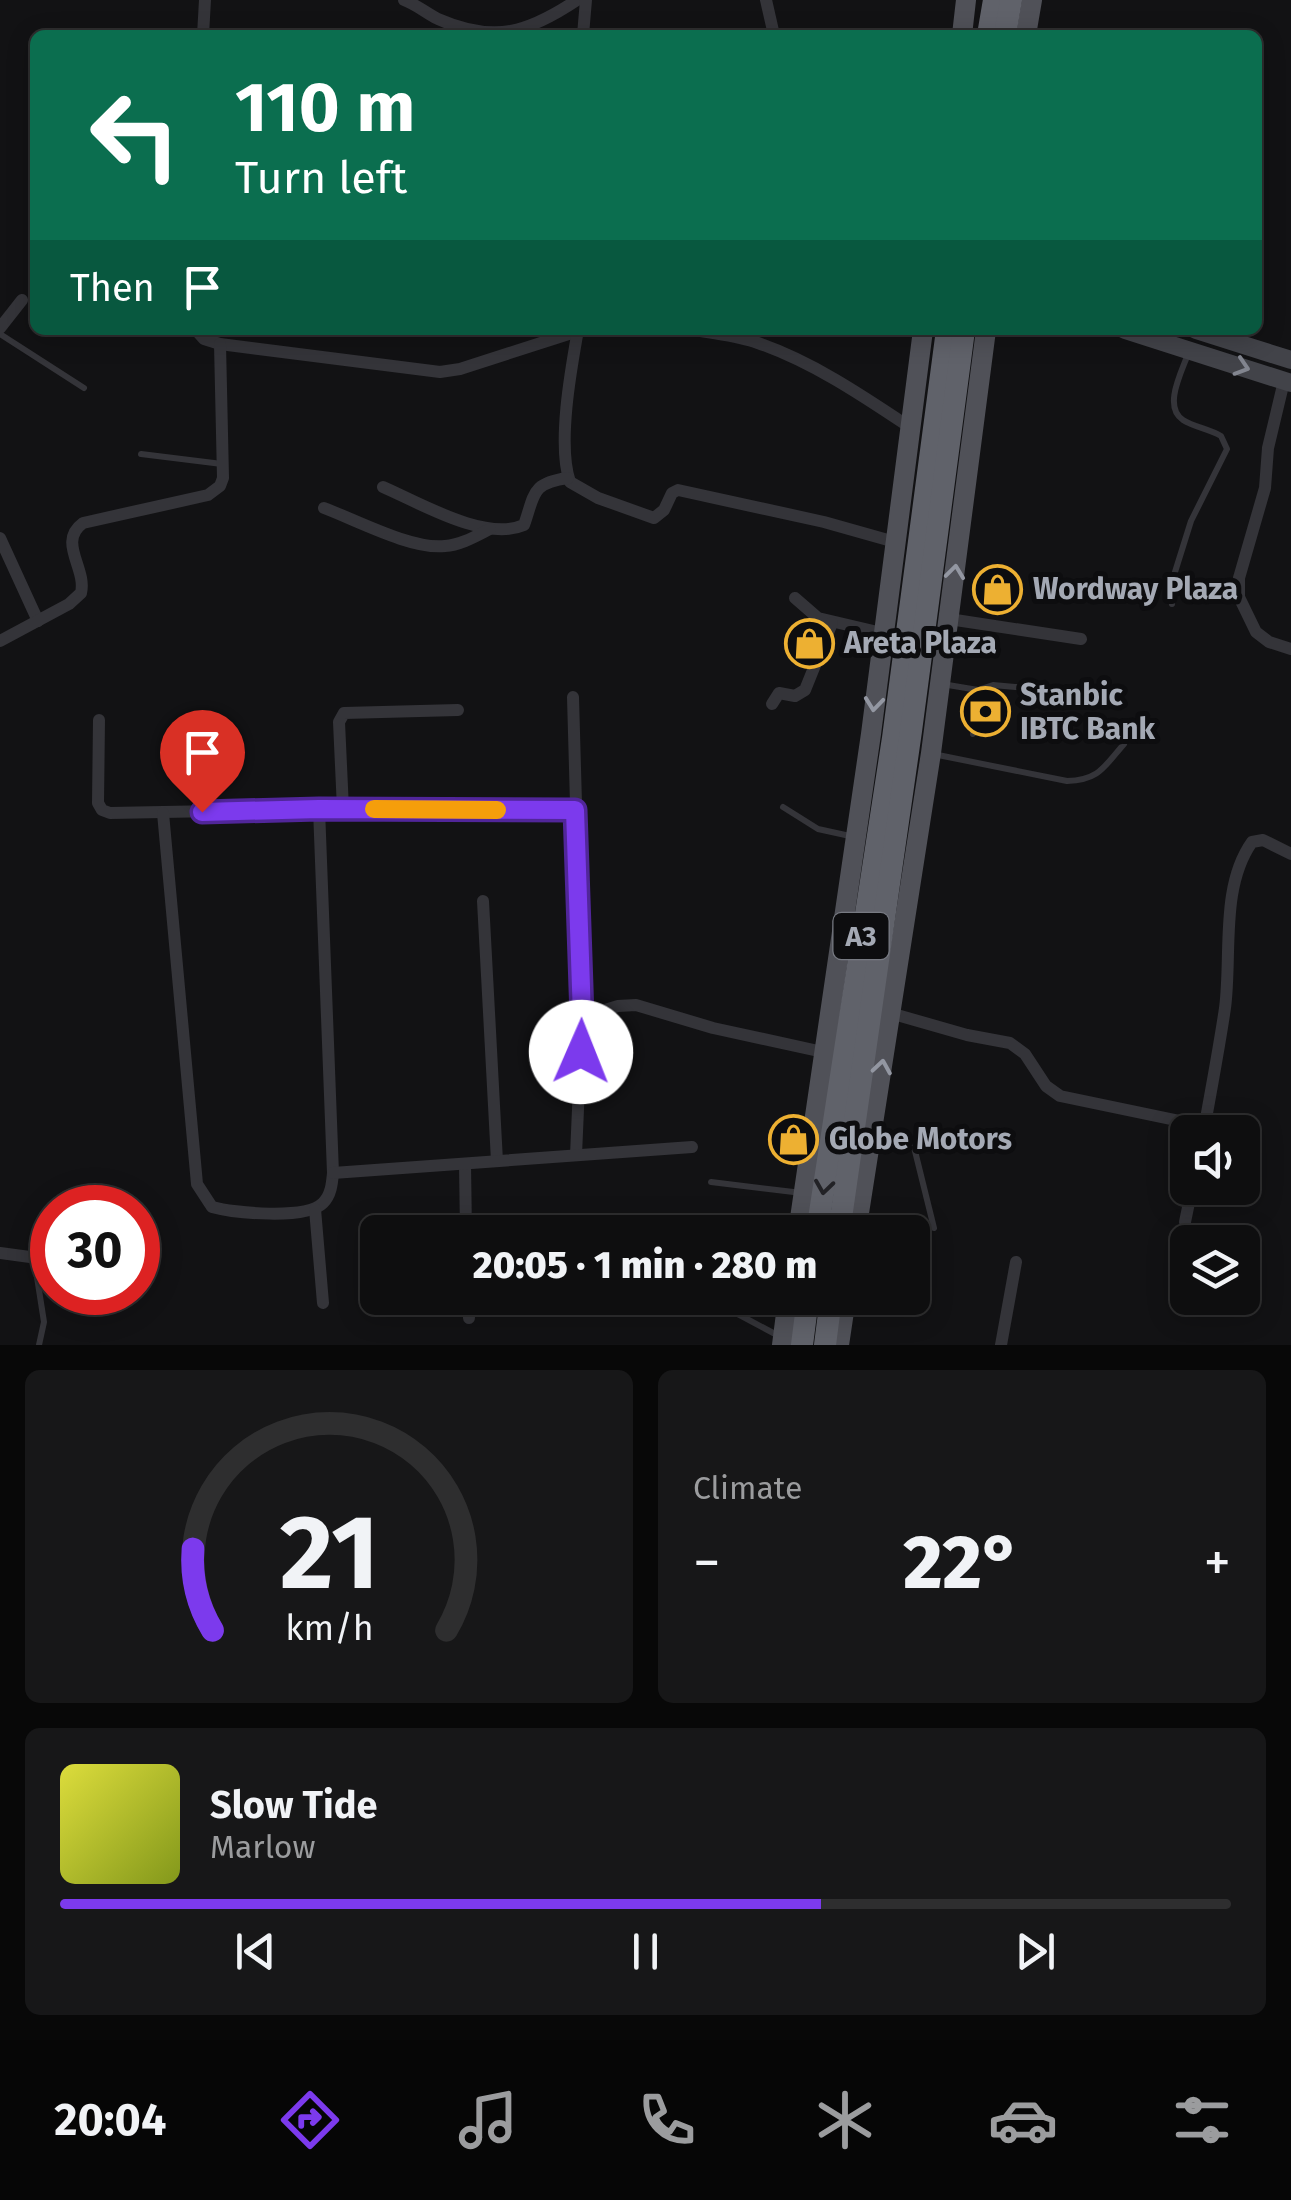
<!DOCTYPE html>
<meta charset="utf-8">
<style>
:root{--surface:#0e0e0f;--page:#171718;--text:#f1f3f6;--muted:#9b9c9e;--line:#2e2e2f;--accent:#7c3aed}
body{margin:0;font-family:"Fira Sans",sans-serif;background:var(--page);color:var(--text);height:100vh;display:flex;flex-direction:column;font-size:38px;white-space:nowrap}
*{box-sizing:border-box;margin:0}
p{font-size:32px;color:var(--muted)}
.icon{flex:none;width:55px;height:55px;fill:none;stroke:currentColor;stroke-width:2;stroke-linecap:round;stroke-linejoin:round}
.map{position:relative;height:1345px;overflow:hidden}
.side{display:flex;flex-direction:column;gap:25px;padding:25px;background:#080808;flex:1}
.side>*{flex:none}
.guide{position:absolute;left:30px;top:30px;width:1232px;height:305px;border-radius:15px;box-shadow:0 5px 25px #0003,0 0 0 2px var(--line);background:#0b6e4f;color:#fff;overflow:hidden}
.controls{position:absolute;left:1170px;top:1115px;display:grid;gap:20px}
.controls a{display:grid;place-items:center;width:90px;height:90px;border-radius:15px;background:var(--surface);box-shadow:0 5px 25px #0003,0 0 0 2px var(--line);font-size:50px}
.speed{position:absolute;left:30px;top:1185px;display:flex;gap:20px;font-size:50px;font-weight:700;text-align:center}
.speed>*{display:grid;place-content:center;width:130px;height:130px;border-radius:50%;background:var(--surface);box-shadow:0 5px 25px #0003,0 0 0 2px var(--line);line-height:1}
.speed .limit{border:15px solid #d22;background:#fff;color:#111}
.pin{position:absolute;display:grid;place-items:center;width:85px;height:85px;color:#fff;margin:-102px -42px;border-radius:50% 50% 50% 0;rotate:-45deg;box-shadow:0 0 10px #0007}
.pin .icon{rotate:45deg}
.me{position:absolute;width:110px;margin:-55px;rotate:1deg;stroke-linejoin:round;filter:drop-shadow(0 0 8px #0008)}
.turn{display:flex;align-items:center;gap:35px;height:210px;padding:0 40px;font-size:45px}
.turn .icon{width:130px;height:130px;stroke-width:2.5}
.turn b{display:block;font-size:70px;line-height:85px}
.then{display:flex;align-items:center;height:95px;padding:0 40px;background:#0003;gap:20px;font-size:38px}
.big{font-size:75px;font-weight:800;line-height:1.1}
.side .widget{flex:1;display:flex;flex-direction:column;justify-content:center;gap:15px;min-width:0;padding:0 35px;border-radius:15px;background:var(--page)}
.side .dial{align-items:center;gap:0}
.dial svg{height:260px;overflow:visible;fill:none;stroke:var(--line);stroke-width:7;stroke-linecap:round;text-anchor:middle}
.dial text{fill:var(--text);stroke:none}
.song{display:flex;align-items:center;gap:30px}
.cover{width:120px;height:120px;border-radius:15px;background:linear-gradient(135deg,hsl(60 70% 55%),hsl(70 70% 35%))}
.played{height:10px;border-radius:5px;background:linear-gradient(90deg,var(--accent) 65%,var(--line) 65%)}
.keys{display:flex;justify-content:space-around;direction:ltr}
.heat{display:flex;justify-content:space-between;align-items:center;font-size:55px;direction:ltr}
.side .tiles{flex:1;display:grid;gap:25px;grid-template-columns:1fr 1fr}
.widget:last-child{grid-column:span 2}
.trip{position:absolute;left:360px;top:1215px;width:570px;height:100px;border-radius:15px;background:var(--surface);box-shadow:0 5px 25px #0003,0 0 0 2px var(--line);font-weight:800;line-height:100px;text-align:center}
.menu{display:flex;height:160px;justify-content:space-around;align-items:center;background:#060606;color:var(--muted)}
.menu .icon{width:70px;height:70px}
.menu .active{color:var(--accent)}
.menu b{font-size:45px;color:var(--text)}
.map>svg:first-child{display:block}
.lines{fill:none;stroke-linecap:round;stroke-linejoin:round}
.lane{stroke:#343439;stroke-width:6}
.street{stroke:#343439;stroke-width:12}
.secondary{stroke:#424349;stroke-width:18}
.primary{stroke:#505158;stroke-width:20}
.highway{stroke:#60626a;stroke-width:22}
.oneway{stroke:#82858f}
.oneway2{stroke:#9397a2}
.oneway3{stroke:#222226}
.route-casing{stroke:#51269a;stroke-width:25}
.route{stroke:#7c3aed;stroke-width:18}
.slow{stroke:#f59e0b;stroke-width:18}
.labels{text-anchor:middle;stroke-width:10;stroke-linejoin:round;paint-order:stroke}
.shield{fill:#0d0d0f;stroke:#777a82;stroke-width:2.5}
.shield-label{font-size:28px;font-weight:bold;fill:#a4a9b4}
.poi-label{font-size:30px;font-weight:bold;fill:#a4a9b4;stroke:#0d0d0f;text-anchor:start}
</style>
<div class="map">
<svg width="1291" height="1345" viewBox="0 0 1291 1345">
<rect width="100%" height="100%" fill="#121214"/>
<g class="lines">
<g class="lane">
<path d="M0,334L84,388"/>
<path d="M141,454L222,464"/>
<path d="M1172,604L1175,572L1191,521L1227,449L1221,436C1209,429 1194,427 1183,420C1162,406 1183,370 1189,351"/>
<path d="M942,684L978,690L973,734"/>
<path d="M978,690L993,685L1051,690"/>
<path d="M933,754L1067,781C1099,780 1104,767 1124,744"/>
<path d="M783,807L818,829L850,836"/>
<path d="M873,1137L913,1143L934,1228"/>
<path d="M711,1182L802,1193"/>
<path d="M34,1258L44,1322L39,1345"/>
<path d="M681,1298L734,1312L777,1335"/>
</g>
<g class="street">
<path d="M404,0C417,5 426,13 438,19C495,44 529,32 577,0"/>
<path d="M766,0L774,35"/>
<path d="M203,35L205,0"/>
<path d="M583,35L586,0"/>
<path d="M0,328L22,300"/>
<path d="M196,330L204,339L220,344L440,372L460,369L578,331L593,330"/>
<path d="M578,330C571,369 557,445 570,482L598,498L654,518L664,510L672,493L678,490L824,522L895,542"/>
<path d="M696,330C716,334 739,336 758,343C813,362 863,396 911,428"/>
<path d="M1284,381L1268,448L1265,488L1239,578V597L1256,632L1269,642L1291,649"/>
<path d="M383,487C420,503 485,542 524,525C535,494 531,483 568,478"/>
<path d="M324,508C356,520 412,550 445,546C461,545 476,536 490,529"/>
<path d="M0,538L38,621"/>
<path d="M795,598L818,618L882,633"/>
<path d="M949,619L1081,639"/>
<path d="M0,641L69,604L81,593C87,568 57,542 83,523L208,495L220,486L223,478L220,344"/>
<path d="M573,697L582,1017L576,1155"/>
<path d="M772,704L779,693L795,696L805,690L832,623"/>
<path d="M99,720L98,803L102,810L110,813L319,809L575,810"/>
<path d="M343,809L339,722L344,713L458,710"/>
<path d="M163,813L197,1184L212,1207C234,1213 306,1220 323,1203C331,1195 332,1184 333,1173L319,809"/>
<path d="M483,901L497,1161"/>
<path d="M890,1013L967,1035L1010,1043L1025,1054L1046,1086L1060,1096L1204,1126"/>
<path d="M582,1017L618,1006L636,1005L713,1028L823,1052"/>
<path d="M1204,1130C1211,1090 1219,1049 1225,1008C1232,955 1220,887 1252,842L1263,840L1291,854"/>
<path d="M465,1164L466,1232"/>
<path d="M333,1173L692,1147"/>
<path d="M315,1209L323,1303"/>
<path d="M1185,1222L1192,1188"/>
<path d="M0,1253L52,1260"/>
<path d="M468,1298L469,1318"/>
<path d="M1001,1345L1016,1262"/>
</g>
<g class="secondary">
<path d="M1125,330L1291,383"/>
<path d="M1196,330L1291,360"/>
</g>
<g class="primary">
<path d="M962,35L966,0"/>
<path d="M1026,35L1032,0"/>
<path d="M798,1232L871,734L923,330"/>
<path d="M856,1232L931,753L986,330"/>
<path d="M782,1345L788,1298"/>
<path d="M839,1345L846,1298"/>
</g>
<g class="highway">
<path d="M988,35L994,0"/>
<path d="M1005,35L1011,0"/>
<path d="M817,1232L893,738L947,330"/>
<path d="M839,1232L911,731L964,330"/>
<path d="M802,1345L808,1298"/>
<path d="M825,1345L831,1298"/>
</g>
</g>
<defs><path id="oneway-chevron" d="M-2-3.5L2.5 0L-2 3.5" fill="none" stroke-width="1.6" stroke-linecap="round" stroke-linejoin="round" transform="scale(2.5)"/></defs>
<use class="oneway" href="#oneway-chevron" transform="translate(1242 367) rotate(18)"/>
<g class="oneway2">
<use href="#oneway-chevron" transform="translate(955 572) rotate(-83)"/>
<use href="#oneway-chevron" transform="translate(874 704) rotate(96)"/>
<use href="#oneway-chevron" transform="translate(882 1067) rotate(-81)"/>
</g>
<use class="oneway3" href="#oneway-chevron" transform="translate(824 1187) rotate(98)"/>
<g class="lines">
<defs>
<path id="route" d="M202,812L319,809L575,810L582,1017L581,1052"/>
</defs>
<use href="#route" class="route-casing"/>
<use href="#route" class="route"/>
<path class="slow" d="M374,809L497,810"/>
</g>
<defs>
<symbol id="shop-ring" viewBox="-11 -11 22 22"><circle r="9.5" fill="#0d0d0f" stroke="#edb032" stroke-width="1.5"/><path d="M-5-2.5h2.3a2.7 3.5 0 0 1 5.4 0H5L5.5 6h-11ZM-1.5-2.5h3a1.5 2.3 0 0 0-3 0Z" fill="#edb032"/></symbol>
<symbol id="bank-ring" viewBox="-11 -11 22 22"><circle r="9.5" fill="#0d0d0f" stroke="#edb032" stroke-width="1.5"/><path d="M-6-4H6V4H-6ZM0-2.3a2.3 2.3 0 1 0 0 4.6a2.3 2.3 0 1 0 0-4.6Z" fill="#edb032"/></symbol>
</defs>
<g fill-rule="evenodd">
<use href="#shop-ring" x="970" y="562" width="55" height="55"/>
<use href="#shop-ring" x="782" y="616" width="55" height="55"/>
<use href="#bank-ring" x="958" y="684" width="55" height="55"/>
<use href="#shop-ring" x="766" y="1112" width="55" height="55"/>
</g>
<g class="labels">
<rect class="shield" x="833.5" y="913" width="55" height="46" rx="8"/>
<g class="shield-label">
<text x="861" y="946">A3</text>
</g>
<g class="poi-label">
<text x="1033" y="599">Wordway Plaza</text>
<text x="844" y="653">Areta Plaza</text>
<text x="1020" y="705">Stanbic<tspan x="1020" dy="34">IBTC Bank</tspan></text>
<text x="829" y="1149">Globe Motors</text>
</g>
</g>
</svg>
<div class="controls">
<a><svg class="icon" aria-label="sound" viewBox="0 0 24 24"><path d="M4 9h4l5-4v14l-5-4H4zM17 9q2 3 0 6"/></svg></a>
<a><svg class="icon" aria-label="layers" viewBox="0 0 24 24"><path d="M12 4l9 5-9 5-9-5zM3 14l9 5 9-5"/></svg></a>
</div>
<div class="speed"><div class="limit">30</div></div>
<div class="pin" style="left:202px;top:812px;background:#d93025"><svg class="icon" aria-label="arrive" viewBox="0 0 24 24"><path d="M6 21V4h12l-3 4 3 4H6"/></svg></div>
<svg class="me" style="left:581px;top:1052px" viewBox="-20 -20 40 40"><circle r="19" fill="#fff"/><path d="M0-13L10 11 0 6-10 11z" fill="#7c3aed"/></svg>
<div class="trip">20:05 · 1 min · 280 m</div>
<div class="guide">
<div class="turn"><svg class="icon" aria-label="left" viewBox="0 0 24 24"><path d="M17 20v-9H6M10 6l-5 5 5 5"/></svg><div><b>110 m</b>Turn left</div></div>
<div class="then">Then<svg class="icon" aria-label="arrive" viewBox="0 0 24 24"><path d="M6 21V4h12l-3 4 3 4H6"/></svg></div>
</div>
</div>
<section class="side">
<div class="tiles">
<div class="widget dial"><svg viewBox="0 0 100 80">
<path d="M14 69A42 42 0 1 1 86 69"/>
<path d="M14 69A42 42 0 0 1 8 44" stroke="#7c3aed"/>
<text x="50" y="56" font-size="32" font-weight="700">21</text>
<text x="50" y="72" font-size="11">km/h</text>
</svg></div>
<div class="widget"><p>Climate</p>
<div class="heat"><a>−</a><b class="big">22°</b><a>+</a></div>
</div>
<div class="widget">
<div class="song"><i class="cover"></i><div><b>Slow Tide</b><p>Marlow</p></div></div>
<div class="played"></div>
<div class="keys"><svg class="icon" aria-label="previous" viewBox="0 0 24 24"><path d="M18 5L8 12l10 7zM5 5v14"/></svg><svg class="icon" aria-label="pause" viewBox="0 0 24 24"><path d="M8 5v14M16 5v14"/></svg><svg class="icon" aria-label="next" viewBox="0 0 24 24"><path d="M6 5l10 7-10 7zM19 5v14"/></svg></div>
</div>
</div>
</section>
<nav class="menu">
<b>20:04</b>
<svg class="icon active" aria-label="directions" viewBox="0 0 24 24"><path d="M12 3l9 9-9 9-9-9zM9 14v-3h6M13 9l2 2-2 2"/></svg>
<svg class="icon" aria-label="music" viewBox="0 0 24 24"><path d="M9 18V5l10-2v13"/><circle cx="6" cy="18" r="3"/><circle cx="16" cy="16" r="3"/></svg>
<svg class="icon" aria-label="phone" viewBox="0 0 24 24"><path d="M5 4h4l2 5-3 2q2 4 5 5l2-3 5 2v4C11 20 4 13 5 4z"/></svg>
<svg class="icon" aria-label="climate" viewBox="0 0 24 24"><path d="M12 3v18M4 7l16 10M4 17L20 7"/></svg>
<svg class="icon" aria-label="car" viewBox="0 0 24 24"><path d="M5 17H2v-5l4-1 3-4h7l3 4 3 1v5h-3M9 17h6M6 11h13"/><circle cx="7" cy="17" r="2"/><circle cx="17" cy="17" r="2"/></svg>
<svg class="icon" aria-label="filters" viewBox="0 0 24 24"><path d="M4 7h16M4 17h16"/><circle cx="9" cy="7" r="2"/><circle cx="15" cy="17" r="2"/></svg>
</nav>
